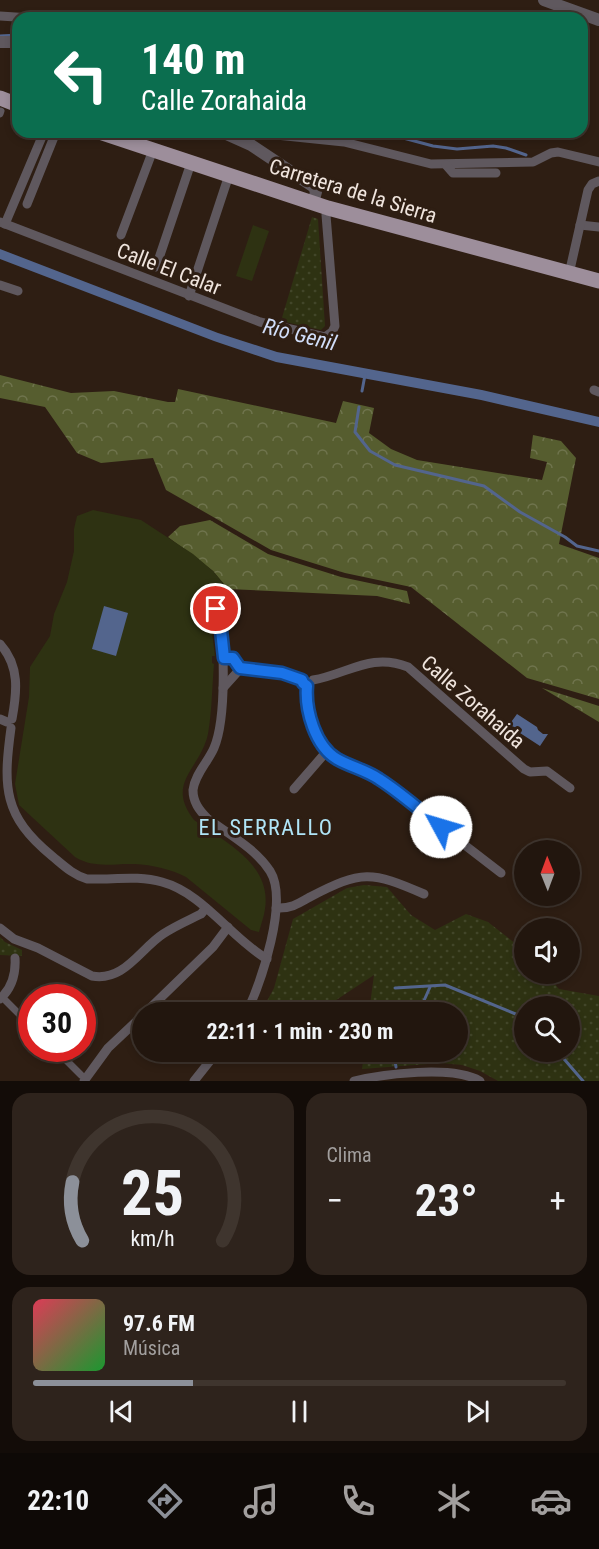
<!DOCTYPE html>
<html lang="es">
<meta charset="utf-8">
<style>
:root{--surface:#22160e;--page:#2e231c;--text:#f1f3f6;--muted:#a29f9e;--line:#3f352e;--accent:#8c9099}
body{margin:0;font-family:"Roboto Condensed",sans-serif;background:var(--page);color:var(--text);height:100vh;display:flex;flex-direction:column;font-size:22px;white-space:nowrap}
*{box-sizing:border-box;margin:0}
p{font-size:20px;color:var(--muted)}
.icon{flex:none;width:33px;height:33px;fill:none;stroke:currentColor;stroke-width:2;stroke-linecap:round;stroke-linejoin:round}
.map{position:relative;height:1081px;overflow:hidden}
.drawer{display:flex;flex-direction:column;gap:12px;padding:12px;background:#130c08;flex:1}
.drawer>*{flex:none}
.top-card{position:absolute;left:12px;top:12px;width:576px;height:126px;border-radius:18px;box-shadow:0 3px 9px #0003,0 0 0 2px var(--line);background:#0b6e4f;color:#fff;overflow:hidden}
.needle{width:39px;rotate:359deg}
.buttons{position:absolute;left:514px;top:840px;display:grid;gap:12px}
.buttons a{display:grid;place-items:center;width:66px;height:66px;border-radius:50%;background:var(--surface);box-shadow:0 3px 9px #0003,0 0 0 2px var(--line);font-size:30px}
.speed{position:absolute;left:18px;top:984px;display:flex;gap:12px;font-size:30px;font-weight:700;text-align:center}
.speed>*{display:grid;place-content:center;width:78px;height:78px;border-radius:50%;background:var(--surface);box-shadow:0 3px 9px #0003,0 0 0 2px var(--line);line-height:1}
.speed .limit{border:9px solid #d22;background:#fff;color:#111}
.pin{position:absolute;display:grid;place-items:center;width:51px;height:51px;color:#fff;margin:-26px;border:3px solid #fff;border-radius:50%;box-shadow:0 2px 6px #0007}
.me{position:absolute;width:66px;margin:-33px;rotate:309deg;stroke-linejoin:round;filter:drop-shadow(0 0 4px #0008)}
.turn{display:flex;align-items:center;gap:21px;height:126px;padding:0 30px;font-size:27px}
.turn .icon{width:78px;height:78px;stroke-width:2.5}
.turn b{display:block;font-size:42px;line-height:51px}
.big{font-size:45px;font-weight:700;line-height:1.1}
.drawer .tile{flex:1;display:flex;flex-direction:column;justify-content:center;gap:9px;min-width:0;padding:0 21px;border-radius:18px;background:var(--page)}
.drawer .dial{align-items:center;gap:0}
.dial svg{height:156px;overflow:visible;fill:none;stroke:var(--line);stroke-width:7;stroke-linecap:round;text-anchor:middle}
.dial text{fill:var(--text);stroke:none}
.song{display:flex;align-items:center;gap:18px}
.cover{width:72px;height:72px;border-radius:9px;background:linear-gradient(135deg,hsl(350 70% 55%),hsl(130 70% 35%))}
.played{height:6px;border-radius:3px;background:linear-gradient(90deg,var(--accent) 30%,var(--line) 30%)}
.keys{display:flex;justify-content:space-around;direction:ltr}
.heat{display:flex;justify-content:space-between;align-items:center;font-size:33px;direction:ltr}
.drawer .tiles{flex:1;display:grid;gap:12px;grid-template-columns:1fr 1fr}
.tile:last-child{grid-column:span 2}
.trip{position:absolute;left:132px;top:1002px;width:336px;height:60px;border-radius:30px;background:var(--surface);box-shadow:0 3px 9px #0003,0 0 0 2px var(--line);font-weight:700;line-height:60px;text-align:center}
.menu{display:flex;height:96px;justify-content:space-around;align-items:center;background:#0e0906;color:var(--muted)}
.menu .icon{width:42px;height:42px}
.menu .active{color:var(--accent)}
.menu b{font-size:27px;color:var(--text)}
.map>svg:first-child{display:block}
.grass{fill:url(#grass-dots);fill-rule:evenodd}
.forest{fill:url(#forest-crowns)}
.garden{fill:#2e3212}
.water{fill:#53658d}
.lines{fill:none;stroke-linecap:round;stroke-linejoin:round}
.stream{stroke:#53658d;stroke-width:3}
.pedestrian{stroke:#5f585e;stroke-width:7}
.minor{stroke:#5f585e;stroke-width:9}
.tertiary{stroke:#5f585e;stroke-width:12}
.primary{stroke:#9d8e9b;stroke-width:15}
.route-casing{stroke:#114b97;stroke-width:15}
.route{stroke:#1a73e8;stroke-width:10}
.labels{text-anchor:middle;stroke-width:6;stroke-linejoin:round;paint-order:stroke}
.street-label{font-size:21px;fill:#f0e5de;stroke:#2e1e13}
.water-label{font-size:22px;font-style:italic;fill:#d1def9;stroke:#2e1e13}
.neighbourhood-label{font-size:22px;letter-spacing:1.5px;fill:#b0e5f7;stroke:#2e1e13}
</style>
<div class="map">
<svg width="599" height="1081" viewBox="0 0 599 1081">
<defs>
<pattern id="grass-dots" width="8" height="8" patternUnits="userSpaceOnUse" patternTransform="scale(1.5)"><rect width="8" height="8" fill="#2e3212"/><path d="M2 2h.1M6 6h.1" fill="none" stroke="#424629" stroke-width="1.8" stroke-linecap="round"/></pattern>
<pattern id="forest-crowns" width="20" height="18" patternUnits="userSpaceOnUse" patternTransform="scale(1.5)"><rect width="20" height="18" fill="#565d2f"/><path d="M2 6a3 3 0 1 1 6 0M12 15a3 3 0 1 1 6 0" fill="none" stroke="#6f744d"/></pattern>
</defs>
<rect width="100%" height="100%" fill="#2e1e13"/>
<g class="grass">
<path d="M312,217L318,219L325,326L321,330L281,321Z"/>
<path d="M364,885L387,887L411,915L435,930L466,914L488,922L525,951V974H546L559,989L599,996V1081H498L480,1071L462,1065L441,1063L362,1069L364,1052H458V1012H369L374,975L318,1012H261L274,988L293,919L347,888ZM525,1006H570V1052H525Z"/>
<path d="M0,937L5,942L22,950V956L0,955Z"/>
</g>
<g class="forest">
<path d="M0,375L71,393L114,391L168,402H175L178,389L336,423L343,401L374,408L369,433L391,449L417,460L542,480L547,462L530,458L533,435L561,441L576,458L559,544L599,558V699L527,678L411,587L345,573L271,550L166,490L153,458L101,463L77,453L45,407L0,398Z"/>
<path d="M210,520L268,554L341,577L407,591L410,604L377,596L228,589L213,571L168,537L180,526Z"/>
<path d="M542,688L599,706V722Z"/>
</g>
<g class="garden">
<path d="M253,225L269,231L252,281L236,276Z"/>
<path d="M93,510L141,520L193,554L213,571L228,589V602L224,609H209L215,656H212V663L214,664C212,687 212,712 208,734C200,770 165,782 194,820C225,842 272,864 265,909C264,917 261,924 259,932L251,930L186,877C171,869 152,865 135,864C113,863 95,869 75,857L19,805L15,784L29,697L30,667L50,636L54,614L67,582L74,551V529L77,516Z"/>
</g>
<g class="water">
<path d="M0,249L218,333L277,352L482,390L599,417V427L481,400L276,362L214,341L0,259Z"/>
<path d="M104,606L128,613L116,656L92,649Z"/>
<path d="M517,714L537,727L538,730L543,734H548L540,746L520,733L517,728L509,725Z"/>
</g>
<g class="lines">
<g class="stream">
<path d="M0,36L18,35"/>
<path d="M381,132L433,146L457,149L493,146L506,148L526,155"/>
<path d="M362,391L365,375"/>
<path d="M359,407L355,432L370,451L395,465L484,486L520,512L565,537L577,546L599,551"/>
<path d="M395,988L445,985L518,1015L525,1020"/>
<path d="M419,1012L430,987"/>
<path d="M558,1052L583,1081"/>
<path d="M396,1067L395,1061L398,1052"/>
</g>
<g class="pedestrian">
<path d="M0,114L1,111"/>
<path d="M6,1001L32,1027"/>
<path d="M54,1048L81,1075"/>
</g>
<g class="minor">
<path d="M0,16L31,18"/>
<path d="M248,132L344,142L431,164L533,162L551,153L558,152L599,162"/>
<path d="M446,165L453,173H496"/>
<path d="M27,204L56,132"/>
<path d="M0,222L260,322L325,337L332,332L335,326L326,215L328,208"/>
<path d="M5,224L44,132"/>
<path d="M580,225L599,227"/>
<path d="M121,235L153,150"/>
<path d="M156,267L191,163"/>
<path d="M569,274L588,190L592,184L599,181"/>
<path d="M0,285L18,291"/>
<path d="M189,296L229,175"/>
<path d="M594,390L599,392"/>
<path d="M216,610C226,638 226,720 214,748C208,762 195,774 193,790C193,802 199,810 207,818C228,834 255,848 270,871C289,901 261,982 247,1012"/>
<path d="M0,644C20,666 17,692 12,719"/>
<path d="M224,658H233L241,668"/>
<path d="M241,668L282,673L302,680"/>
<path d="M313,680C348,674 371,652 408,667L524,769L530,772L547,771L570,788"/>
<path d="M307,686L306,696L309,713L317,736L327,751L337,759L379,779L501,873"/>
<path d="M223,688L241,668"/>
<path d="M0,719L7,722"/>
<path d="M11,728C3,787 3,816 52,856C63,865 73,875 87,879C112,880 138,875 162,882C203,893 231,938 267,959"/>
<path d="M294,789L327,751"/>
<path d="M276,908C290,909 298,904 310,897C362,870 371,871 424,894"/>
<path d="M0,928L14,939L38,948L92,976C124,982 140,949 163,934C175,926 189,920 201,914L206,908"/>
<path d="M0,999C12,988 16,974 15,958"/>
<path d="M146,1012L213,947L228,927"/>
<path d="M84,1081L108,1048L142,1016"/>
<path d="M194,1081L217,1052"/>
<path d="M354,1081C383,1074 453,1065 480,1081"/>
</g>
<g class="tertiary">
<path d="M544,0L599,20"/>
<path d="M0,42H18"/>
<path d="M222,132L251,145L314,187L316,192L313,203"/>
</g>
<g class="primary">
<path d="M0,98L18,105"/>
<path d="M99,132L328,208L599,281"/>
</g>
</g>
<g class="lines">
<defs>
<path id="route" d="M216,609L220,621L224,658H233L240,668L282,673L302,680L303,683L307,686C305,710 315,746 337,759C351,767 366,770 379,779C401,793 421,811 441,827"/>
</defs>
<use href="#route" class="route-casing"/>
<use href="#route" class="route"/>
</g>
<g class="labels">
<g class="street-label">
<text transform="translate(353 191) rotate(17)" y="7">Carretera de la Sierra</text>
<text transform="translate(169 269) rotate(21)" y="7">Calle El Calar</text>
<text transform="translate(473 702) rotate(41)" y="7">Calle Zorahaida</text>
</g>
<g class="water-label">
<text transform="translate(300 334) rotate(14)" y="8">Río Genil</text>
</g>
<g class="neighbourhood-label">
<text x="266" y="835">EL SERRALLO</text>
</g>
</g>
</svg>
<div class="buttons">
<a><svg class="needle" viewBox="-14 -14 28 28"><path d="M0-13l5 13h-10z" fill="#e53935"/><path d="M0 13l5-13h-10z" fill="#a29f9e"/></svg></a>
<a><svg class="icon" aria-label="sound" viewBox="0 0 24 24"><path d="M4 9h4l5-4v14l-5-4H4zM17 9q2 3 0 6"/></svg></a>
<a><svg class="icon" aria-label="search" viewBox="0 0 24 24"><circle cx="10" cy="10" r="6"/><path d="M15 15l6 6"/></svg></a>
</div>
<div class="speed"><div class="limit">30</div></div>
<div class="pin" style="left:216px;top:609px;background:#d93025"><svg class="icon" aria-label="arrive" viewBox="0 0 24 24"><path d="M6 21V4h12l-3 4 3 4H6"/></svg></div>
<svg class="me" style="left:441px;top:827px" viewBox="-20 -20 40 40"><circle r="19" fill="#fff"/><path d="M0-13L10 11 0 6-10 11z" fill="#1a73e8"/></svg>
<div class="trip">22:11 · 1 min · 230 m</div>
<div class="top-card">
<div class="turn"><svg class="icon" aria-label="left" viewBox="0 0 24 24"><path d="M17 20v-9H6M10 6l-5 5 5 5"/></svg><div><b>140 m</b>Calle Zorahaida</div></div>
</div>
</div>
<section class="drawer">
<div class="tiles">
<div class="tile dial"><svg viewBox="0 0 100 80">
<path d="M14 69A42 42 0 1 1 86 69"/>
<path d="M14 69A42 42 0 0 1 9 39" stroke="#8c9099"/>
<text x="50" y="56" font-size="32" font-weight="700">25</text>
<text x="50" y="72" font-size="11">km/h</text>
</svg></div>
<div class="tile"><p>Clima</p>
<div class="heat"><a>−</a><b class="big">23°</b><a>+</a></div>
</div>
<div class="tile">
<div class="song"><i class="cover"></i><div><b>97.6 FM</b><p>Música</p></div></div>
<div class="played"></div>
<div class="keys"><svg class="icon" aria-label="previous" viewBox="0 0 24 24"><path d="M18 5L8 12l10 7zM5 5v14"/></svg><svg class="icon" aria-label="pause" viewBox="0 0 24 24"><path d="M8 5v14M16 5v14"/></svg><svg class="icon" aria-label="next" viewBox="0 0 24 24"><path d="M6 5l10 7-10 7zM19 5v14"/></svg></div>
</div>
</div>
</section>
<nav class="menu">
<b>22:10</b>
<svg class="icon active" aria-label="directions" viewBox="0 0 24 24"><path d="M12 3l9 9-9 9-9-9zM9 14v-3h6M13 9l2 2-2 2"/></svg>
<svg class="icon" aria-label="music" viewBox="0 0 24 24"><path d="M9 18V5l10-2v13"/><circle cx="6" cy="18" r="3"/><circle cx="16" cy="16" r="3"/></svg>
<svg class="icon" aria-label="phone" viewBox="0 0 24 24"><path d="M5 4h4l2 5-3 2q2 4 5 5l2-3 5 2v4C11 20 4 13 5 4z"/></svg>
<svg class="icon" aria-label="climate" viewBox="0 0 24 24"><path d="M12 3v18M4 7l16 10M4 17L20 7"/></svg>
<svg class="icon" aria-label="car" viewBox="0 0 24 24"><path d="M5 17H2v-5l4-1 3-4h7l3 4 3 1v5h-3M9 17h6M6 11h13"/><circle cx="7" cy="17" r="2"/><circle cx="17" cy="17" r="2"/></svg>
</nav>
